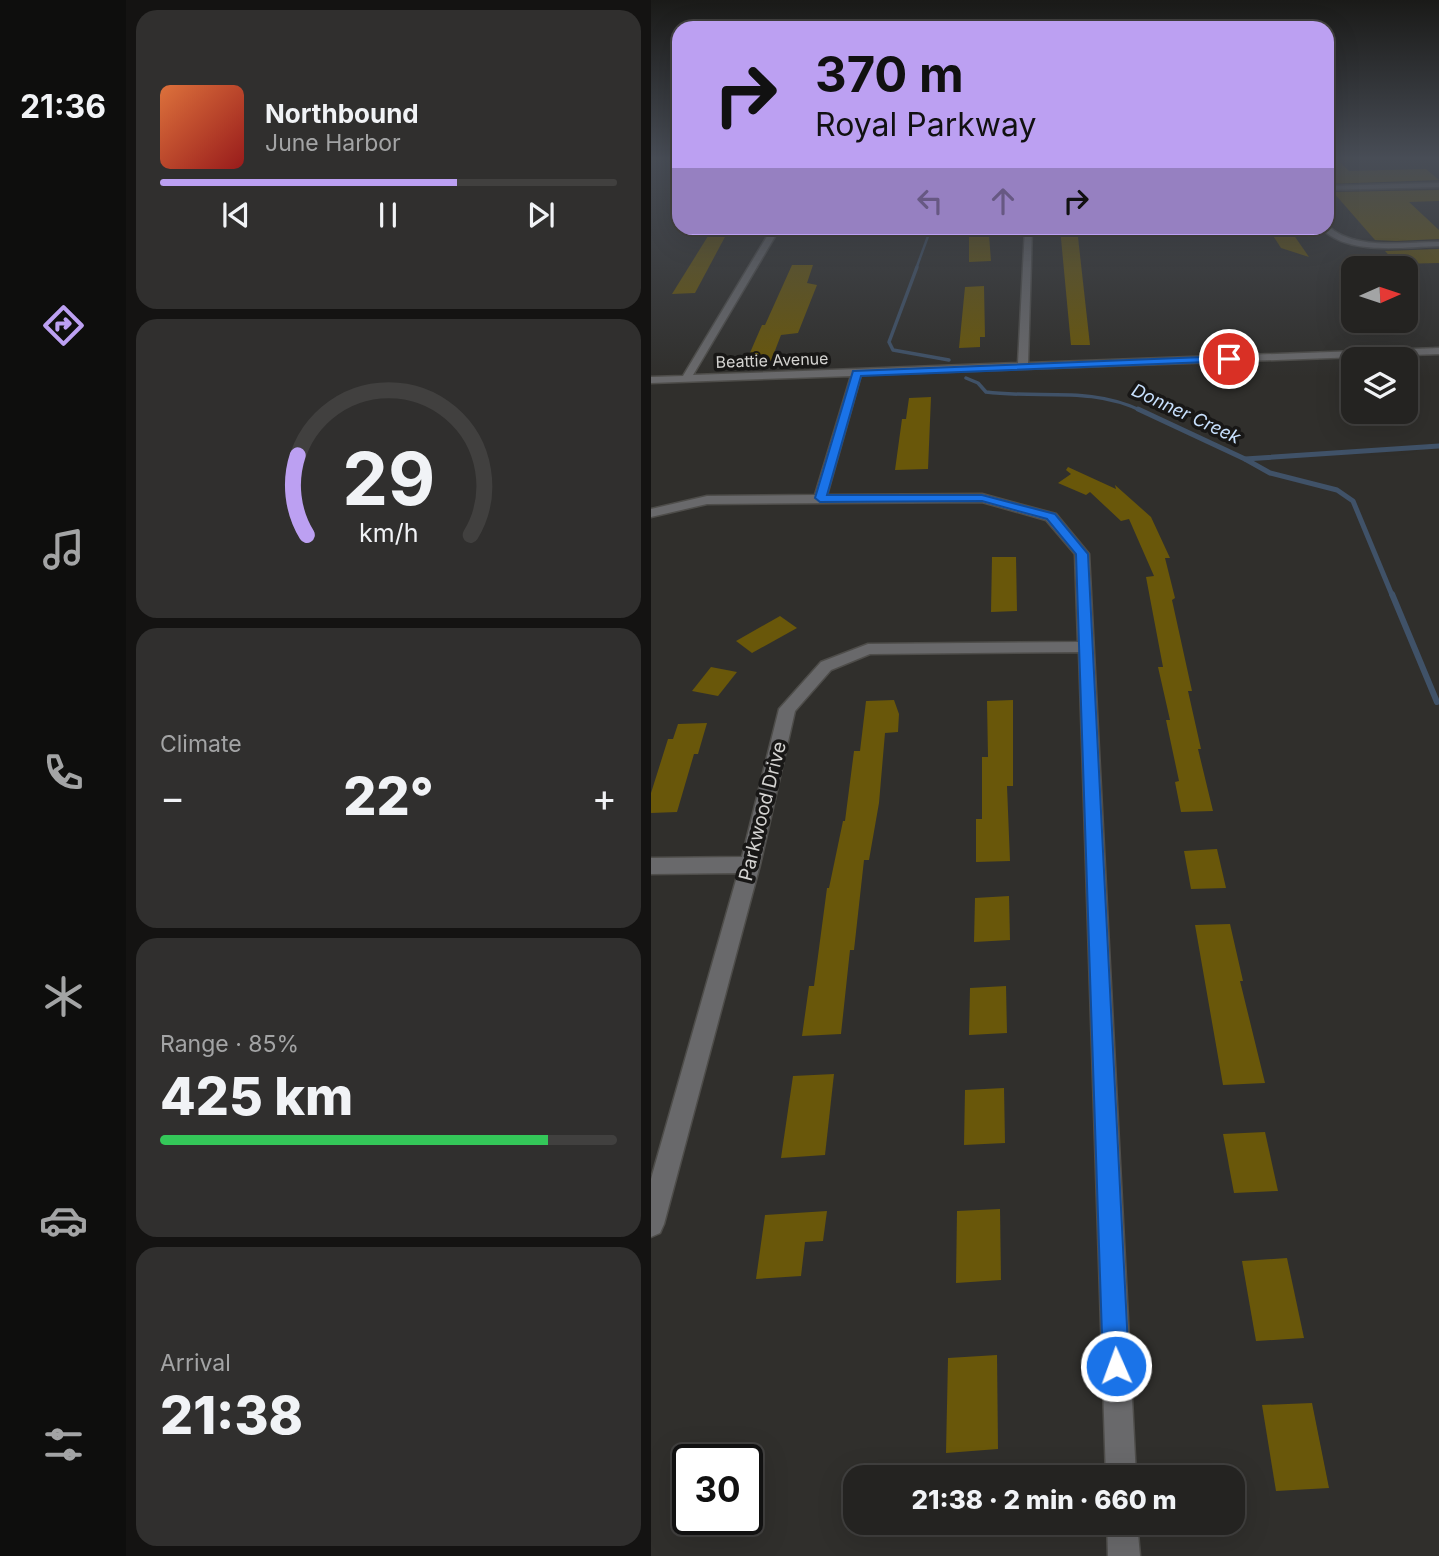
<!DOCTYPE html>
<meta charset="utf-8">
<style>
:root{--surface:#242321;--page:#302f2e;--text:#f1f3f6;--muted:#a3a4a5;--line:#41403f;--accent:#bca0f2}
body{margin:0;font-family:Inter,sans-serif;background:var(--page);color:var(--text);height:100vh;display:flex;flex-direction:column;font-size:26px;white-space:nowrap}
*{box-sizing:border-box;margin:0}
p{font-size:23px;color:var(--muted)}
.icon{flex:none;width:38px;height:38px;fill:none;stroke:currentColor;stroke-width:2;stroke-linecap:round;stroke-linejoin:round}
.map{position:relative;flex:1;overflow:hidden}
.drawer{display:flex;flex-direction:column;gap:10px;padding:10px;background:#141312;width:525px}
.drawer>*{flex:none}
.top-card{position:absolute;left:21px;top:21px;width:662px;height:214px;border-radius:21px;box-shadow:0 7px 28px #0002,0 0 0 2px var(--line);background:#bca0f2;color:#111;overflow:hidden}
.needle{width:46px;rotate:87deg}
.controls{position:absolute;left:690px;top:256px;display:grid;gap:14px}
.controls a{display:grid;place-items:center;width:77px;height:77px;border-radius:14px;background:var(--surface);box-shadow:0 7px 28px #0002,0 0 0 2px var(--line);font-size:35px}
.speed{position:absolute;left:21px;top:1444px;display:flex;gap:14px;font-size:35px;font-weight:700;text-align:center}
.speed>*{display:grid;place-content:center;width:91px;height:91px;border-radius:50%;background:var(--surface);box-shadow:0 7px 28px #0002,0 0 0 2px var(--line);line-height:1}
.speed .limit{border:4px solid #111;border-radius:10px;background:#fff;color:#111}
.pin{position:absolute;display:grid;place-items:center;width:60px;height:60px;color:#fff;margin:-30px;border:4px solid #fff;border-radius:50%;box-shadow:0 2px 7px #0007}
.me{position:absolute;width:77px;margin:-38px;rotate:358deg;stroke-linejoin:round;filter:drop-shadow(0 0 5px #0008)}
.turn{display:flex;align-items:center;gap:24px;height:147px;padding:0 28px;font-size:32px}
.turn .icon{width:91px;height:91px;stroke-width:2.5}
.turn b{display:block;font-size:49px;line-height:60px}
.lanes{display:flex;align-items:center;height:66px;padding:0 28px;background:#0003;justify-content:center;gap:35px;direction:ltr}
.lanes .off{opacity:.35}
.big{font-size:52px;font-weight:800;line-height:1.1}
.drawer .widget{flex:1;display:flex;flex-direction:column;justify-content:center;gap:10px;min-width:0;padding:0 24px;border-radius:21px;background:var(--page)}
.drawer .dial{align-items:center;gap:0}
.dial svg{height:182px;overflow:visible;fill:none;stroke:var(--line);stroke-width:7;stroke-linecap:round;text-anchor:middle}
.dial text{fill:var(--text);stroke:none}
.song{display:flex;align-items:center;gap:21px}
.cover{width:84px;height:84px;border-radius:10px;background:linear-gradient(135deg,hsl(20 70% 55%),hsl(0 70% 35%))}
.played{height:7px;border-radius:4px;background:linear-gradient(90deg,var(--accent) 65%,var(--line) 65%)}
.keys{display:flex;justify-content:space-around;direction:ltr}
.heat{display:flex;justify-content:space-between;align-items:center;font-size:38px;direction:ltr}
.charge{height:10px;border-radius:5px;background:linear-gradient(90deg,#34c759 85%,var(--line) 0)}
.trip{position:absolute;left:192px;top:1465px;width:402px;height:70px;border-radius:21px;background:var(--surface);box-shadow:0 7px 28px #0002,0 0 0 2px var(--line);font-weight:800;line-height:70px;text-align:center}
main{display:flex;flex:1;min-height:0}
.menu{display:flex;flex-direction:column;width:126px;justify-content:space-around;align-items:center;background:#0e0e0d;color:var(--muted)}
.menu .icon{width:49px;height:49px}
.menu .active{color:var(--accent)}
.menu b{font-size:32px;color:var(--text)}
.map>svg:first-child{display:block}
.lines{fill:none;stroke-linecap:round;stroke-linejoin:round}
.stream-far3{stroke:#405268;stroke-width:2.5}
.stream-far2{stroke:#405268;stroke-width:3.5}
.stream-far1{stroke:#405268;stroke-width:5}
.stream{stroke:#405268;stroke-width:6}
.building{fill:#69570a}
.minor-casing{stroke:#4e4d4a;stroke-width:3}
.minor{fill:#69696b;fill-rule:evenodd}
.route{fill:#1a73e8;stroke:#114b97;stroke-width:2}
.labels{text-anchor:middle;stroke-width:7;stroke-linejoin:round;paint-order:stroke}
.far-street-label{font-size:16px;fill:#d4d3d1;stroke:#181716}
.far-water-label{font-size:18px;font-style:italic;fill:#c8e1fe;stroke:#181716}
.street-label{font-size:19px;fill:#d4d3d1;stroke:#181716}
</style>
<main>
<nav class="menu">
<b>21:36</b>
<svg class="icon active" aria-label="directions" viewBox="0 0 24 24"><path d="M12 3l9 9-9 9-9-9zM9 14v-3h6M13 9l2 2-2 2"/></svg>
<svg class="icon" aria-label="music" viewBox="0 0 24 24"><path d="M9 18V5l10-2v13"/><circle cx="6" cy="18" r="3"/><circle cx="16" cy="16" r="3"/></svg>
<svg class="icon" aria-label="phone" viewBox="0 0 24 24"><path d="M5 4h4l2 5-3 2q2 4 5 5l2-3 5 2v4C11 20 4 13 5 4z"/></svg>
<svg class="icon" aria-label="climate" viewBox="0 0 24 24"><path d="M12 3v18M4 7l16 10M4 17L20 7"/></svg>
<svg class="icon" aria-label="car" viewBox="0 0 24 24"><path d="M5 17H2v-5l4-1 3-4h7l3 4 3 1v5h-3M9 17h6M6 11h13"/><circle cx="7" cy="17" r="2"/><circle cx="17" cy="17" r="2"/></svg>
<svg class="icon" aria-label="filters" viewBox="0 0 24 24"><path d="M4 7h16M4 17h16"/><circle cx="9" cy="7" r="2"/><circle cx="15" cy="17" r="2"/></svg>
</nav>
<section class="drawer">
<div class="widget">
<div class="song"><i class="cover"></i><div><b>Northbound</b><p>June Harbor</p></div></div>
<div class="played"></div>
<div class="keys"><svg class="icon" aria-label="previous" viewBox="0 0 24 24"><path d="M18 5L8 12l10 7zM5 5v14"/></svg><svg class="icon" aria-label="pause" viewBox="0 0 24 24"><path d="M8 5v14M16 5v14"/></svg><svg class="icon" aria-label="next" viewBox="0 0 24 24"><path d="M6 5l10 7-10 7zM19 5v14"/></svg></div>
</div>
<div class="widget dial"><svg viewBox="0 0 100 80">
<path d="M14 69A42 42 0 1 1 86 69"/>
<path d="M14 69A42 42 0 0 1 10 34" stroke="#bca0f2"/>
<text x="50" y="56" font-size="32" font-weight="700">29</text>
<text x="50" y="72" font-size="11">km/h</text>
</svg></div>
<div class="widget"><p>Climate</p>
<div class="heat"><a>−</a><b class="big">22°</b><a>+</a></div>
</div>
<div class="widget"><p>Range · 85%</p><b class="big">425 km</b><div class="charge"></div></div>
<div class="widget"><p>Arrival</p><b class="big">21:38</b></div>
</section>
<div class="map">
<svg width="788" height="1556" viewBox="0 0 788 1556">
<rect width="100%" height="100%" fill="#302f2c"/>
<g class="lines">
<path class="stream-far3" d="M265,269L280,228"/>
<g class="stream-far2">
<path d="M266,267L238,342L242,350L298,360"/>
<path d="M315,378L327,383L335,392C389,399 440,386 491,411"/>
</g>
<g class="stream-far1">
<path d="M487,409L594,459L788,446"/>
<path d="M594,459L619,473L686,490L702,501L741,595"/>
</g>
<path class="stream" d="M741,594L786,702"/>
</g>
<g class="building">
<path d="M676,159H686L698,171L775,169L788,180L676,184Z"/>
<path d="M788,190V201L758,202L788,230V239L745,241L724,240L682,192Z"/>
<path d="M62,228L75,235L44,293L21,294Z"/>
<path d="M409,228H426L439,345H420Z"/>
<path d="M617,228H638L658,257L630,248Z"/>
<path d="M318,235H338L340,261L318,262Z"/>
<path d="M788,249V263L746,264L734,251Z"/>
<path d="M141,265H162L156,283L166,285L147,333L130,335L120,361L95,362L111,325H114Z"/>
<path d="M333,286L334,337H329V347L308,348L314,287Z"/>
<path d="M280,397L277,469L244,470L251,419H255L258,398Z"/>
<path d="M417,467L465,489L464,485L500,517L519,558H514L524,598L521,600L541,691H537L550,749H547L562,811L530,812L524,782L528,781L515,720H519L507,667H512L495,577L503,576L478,519L470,521L439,492L435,495L407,483L420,474L415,470Z"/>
<path d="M341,557H365L366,611L340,612Z"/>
<path d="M129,616L146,628L101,653L85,641Z"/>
<path d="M60,667L86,672L67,696L41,691Z"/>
<path d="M243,700L248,714L247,732L234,733L228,803L218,860H213L203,950H199L190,1034L151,1036L158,986H163L176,888H178L192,821H194L203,751H209L215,701Z"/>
<path d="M362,700V786H356L359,861L325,862V819H331V757H337L336,701Z"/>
<path d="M56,723L47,754H43L26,812L0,813V793L17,739H22L27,724Z"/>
<path d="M566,849L575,888L540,889L533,851Z"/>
<path d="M358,896L359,940L323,942L324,898Z"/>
<path d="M579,924L592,981H589L614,1083L572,1085L544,925Z"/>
<path d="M355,986L356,1033L318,1035L319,988Z"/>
<path d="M183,1074L174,1155L130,1158L142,1076Z"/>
<path d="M353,1088L354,1143L313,1145L314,1090Z"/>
<path d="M614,1132L627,1191L583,1193L572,1134Z"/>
<path d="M349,1209L350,1280L305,1283L306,1211Z"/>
<path d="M176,1211L172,1241L154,1242L150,1276L105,1279L114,1215Z"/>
<path d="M636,1258L653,1338L605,1341L591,1261Z"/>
<path d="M346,1355L347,1449L295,1453L297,1358Z"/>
<path d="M661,1403L678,1488L625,1491L611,1405Z"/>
</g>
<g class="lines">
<defs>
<g id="minor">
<path d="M788,183V187L676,190V186Z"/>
<path d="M677,226C705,251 753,242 788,242V246C752,247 697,256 670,228Z"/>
<path d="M121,228H129L42,375L367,363L374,228H381L377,363L788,348V354L210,375L176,495L331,494L405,514L438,554L485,1477H455L428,652L219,654L180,670L144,711L109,865L13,1224L9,1233L0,1237V1179L87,873L0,874V858L91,857L128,709L170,662L217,644L427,642L424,554L395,520L331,502L56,504L0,517V509L56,496L164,495L200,376L0,383V377L32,376Z"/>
<path d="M456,1522H486L489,1556H457Z"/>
</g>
</defs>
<use href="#minor" class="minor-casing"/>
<use href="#minor" class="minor"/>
</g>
<linearGradient id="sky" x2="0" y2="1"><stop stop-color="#1a1a18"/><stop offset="0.42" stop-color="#484d56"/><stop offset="1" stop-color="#484d56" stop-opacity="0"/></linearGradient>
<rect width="788" height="377" fill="url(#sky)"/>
<path class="route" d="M578,356L582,359L581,361L210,376L176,495H331L404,514L437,554L478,1366L474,1375L465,1379L456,1375L452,1366L425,554L396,519L331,501L169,502L164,498L202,371Z"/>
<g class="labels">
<g class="far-street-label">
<text transform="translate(121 360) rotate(-2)" y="6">Beattie Avenue</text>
</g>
<g class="far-water-label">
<text transform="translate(535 414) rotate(25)" y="6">Donner Creek</text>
</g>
<g class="street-label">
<text transform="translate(111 811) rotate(-76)" y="7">Parkwood Drive</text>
</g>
</g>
</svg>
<div class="controls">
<a><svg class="needle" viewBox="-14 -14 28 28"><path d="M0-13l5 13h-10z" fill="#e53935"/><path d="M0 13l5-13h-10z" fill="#a3a4a5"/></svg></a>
<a><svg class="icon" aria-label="layers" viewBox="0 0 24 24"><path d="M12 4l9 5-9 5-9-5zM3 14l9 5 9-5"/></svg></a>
</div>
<div class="speed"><div class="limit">30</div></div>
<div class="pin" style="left:578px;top:359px;background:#d93025"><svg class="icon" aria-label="arrive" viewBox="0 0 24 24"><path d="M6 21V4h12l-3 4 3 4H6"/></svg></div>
<svg class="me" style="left:465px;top:1366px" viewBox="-20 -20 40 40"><circle r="17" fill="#1a73e8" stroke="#fff" stroke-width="3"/><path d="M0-11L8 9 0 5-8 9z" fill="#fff"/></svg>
<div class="trip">21:38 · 2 min · 660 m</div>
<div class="top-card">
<div class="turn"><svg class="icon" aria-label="right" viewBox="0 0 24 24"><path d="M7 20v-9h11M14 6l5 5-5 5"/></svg><div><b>370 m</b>Royal Parkway</div></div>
<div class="lanes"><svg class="icon off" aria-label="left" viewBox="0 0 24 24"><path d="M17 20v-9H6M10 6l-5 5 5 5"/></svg><svg class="icon off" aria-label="ahead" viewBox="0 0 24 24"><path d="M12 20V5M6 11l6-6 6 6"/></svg><svg class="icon" aria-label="right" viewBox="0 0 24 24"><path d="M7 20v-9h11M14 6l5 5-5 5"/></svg></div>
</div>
</div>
</main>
